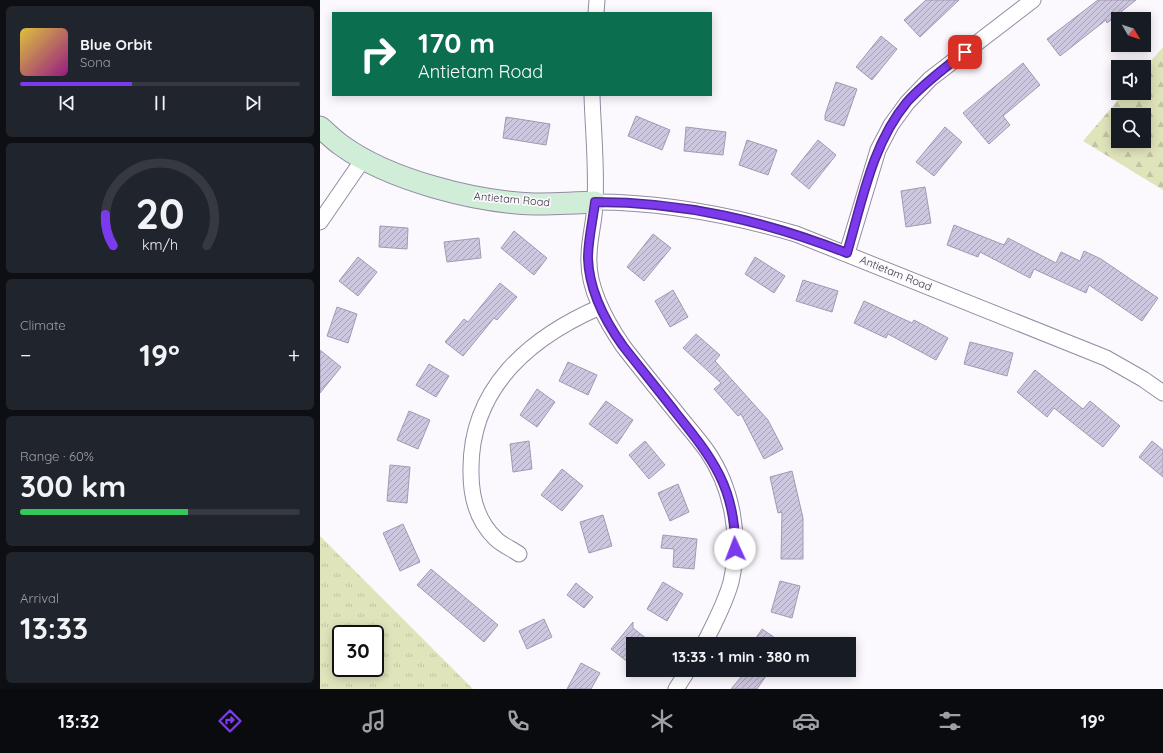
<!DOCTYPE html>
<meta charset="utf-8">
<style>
:root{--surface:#171b24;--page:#20242c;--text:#f1f3f6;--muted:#9ea1a6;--line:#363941;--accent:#7c3aed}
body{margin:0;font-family:Quicksand,sans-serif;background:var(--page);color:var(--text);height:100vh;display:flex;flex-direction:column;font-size:15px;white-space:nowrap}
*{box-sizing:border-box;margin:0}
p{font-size:13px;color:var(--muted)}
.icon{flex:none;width:22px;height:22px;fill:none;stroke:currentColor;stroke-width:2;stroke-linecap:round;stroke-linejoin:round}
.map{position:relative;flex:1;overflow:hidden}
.drawer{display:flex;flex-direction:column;gap:6px;padding:6px;background:#0d0f14;width:320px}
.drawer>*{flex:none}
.guide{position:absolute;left:12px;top:12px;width:380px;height:84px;border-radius:0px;box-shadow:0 2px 10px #0003;background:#0b6e4f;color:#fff;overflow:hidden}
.needle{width:26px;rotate:129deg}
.tools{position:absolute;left:791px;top:12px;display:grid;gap:8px}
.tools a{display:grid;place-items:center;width:40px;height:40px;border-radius:0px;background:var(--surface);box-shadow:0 2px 10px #0003;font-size:20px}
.speed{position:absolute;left:12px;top:625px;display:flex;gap:8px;font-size:20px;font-weight:700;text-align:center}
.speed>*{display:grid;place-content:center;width:52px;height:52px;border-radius:50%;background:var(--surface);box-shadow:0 2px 10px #0003;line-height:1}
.speed .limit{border:2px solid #111;border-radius:6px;background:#fff;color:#111}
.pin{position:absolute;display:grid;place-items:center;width:34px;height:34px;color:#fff;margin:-17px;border-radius:8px;box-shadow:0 2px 6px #0006}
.me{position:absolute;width:44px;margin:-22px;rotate:358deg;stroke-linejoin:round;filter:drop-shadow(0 0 3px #0008)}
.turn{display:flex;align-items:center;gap:14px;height:84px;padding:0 20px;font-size:18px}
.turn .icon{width:52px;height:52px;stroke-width:2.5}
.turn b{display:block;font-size:28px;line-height:34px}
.big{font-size:30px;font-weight:700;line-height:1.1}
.drawer .widget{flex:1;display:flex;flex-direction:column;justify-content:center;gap:6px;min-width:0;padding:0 14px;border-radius:6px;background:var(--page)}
.drawer .dial{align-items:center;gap:0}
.dial svg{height:104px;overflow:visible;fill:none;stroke:var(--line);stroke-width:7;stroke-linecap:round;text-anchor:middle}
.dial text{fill:var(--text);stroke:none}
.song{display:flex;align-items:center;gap:12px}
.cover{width:48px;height:48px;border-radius:6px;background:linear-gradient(135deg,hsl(50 70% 55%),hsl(310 70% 35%))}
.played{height:4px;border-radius:2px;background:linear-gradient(90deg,var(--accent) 40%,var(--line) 40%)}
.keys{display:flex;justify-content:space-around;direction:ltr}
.heat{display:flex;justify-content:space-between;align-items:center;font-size:22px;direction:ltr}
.charge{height:6px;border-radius:3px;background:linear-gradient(90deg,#34c759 60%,var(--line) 0)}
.trip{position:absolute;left:306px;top:637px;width:230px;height:40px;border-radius:0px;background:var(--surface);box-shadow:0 2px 10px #0003;font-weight:700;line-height:40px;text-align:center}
.menu{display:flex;height:64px;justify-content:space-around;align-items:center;background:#090b0e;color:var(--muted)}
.menu .icon{width:28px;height:28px}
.menu .active{color:var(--accent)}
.menu b{font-size:18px;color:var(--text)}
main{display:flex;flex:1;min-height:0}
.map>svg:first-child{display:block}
.grass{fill:url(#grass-tufts);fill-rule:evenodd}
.forest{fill:url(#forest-firs);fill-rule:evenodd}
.building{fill:url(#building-hatch);stroke:#a19ab2}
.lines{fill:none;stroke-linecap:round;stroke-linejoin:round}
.street-casing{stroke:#948ca4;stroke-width:17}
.secondary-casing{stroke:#948ca4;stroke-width:23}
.street{stroke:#fff;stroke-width:15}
.secondary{stroke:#d0edd8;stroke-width:21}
.route-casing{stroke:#51269a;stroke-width:10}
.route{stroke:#7c3aed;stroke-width:7}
.labels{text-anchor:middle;stroke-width:3.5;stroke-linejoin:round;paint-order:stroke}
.street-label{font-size:11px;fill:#37343e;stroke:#fbf9fe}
</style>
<main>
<section class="drawer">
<div class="widget">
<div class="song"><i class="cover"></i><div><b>Blue Orbit</b><p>Sona</p></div></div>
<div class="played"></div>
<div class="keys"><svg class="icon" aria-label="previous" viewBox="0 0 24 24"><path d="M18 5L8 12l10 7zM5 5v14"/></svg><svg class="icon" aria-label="pause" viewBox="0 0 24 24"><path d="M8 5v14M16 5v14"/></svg><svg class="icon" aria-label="next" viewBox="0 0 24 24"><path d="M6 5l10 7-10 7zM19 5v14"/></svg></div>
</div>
<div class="widget dial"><svg viewBox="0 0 100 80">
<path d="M14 69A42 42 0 1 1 86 69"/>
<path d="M14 69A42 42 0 0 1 8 45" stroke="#7c3aed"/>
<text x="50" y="56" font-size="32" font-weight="700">20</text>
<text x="50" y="72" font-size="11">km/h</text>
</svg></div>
<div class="widget"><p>Climate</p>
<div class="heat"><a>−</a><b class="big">19°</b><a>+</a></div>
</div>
<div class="widget"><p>Range · 60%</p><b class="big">300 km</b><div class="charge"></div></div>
<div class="widget"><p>Arrival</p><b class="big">13:33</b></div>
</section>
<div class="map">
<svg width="843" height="689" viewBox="0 0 843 689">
<defs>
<pattern id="grass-tufts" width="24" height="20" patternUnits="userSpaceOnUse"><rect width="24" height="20" fill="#e0e4bb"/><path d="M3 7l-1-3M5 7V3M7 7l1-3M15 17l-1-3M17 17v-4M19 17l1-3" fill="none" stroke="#c1c4a2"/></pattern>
<pattern id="forest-firs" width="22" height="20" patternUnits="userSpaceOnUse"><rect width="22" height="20" fill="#e0e4bb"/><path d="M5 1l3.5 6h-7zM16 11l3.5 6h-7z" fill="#c1c4a2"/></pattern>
<pattern id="building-hatch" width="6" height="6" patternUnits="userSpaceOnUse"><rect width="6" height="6" fill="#cec7e0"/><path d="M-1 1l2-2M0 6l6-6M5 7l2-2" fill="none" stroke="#a8a2b7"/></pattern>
</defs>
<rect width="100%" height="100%" fill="#fbf9fe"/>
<path class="grass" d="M0,536L153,689H0ZM21,634H55V668H21Z"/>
<path class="forest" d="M843,47V190L763,141L804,93H824V69ZM798,115H824V141H798Z"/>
<g class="building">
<path d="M606,0H639L600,37L584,20Z"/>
<path d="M778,0H816L787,23L786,20L740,56L727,39Z"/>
<path d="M561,36L577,49L552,80L536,67Z"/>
<path d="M703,63L720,85L683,116L690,125L669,144L643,113Z"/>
<path d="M516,82L537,89L524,126L505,120V115Z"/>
<path d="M316,116L350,130L342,150L308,136Z"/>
<path d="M186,117L230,124L226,145L183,138Z"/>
<path d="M366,127L406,132L403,155L364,151Z"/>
<path d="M625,127L642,142L614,176L596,162Z"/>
<path d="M427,140L457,150L448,175L419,165Z"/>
<path d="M498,140L516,155L489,189L471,174Z"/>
<path d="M605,187L611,223L586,227L581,191Z"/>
<path d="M634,225L684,245L688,238L736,263L741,252L760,261L764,251L781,259L838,298L822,321L769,285L766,293L714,269L710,278L660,252L658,257L627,245Z"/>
<path d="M60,226L88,228L87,249L59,247Z"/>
<path d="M194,231L227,258L214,275L181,248Z"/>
<path d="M333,234L351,248L324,281L307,267Z"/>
<path d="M159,238L161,258L127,262L124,242Z"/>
<path d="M38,257L57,272L38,296L19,281Z"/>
<path d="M435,257L465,276L454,293L425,274Z"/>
<path d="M483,280L518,291L512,312L476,301Z"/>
<path d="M180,283L197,297L177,320L174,318L143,356L125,342L144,319L148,322Z"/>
<path d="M353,290L368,317L350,327L335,301Z"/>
<path d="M544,301L592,323L594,320L628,338L616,360L568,334L566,338L534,323Z"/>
<path d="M17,307L37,314L28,343L7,336Z"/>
<path d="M376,334L400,355L395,361L448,420L463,449L444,459L421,414L418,416L394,389L401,383L363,348Z"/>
<path d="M650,342L693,353L687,376L644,364Z"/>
<path d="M0,350L21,367L0,393Z"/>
<path d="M248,362L277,375L268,395L239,381Z"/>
<path d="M109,364L129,376L116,397L96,385Z"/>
<path d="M715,370L763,409L770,401L800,426L783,447L734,408L727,417L697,392Z"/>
<path d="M217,389L235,402L217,427L200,415Z"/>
<path d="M286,401L313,420L297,444L269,424Z"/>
<path d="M89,411L110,420L98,449L77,440Z"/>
<path d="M209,441L212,469L193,472L190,444Z"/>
<path d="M325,441L345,465L329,479L309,455Z"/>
<path d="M832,441L843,450V477L819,457Z"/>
<path d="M70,465L90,467L87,503L67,501Z"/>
<path d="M242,469L263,486L242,511L221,495Z"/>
<path d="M472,471L483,518V559H461L462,512L458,513L450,477Z"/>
<path d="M358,484L369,512L350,521L338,493Z"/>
<path d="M283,515L292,546L269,553L260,522Z"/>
<path d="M83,524L100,562L80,571L63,533Z"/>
<path d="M343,535L377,539L374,569L353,567L354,549L341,548Z"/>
<path d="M111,569L178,625L164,642L97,585Z"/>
<path d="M460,581L480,586L472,618L451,612Z"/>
<path d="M343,582L363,594L347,621L327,609Z"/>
<path d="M256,583L273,597L264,608L247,595Z"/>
<path d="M224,619L232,637L207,649L199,631Z"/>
<path d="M313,622V628L333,644H313V666L291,649Z"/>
<path d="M442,629L464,644H432Z"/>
<path d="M261,663L280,673L271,689H247Z"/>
<path d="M427,670H450L437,689H411Z"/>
</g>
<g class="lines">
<defs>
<g id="street">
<path d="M276,13L277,0"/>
<path d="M272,95C273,130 277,167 275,202C275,220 269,238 269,256C267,288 286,321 303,346C320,368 337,389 355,411C365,424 377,437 387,451C413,489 421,538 411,582C405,604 394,624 384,644"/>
<path d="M275,202C344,202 411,215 476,234L786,358L823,379L843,393"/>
<path d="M0,222L44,158"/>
<path d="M527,253L558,150L571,125L587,103L610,79L713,0"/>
<path d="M199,554C192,549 182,545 176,539C157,521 151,498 151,473C149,389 209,338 280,307"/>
<path d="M356,689L368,670"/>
</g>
<path id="secondary" d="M0,127C7,133 14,140 21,145C69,180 155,202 214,204C235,204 255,203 275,202"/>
</defs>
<use href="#street" class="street-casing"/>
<use href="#secondary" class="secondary-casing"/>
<use href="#street" class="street"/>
<use href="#secondary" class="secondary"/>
</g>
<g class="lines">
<defs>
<path id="route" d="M415,549C416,488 392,458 356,413C339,391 321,369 303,346C285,321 269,290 268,258C268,240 273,220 275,202C364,202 445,221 527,253C542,202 552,144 587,102C604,83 625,68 645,52"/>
</defs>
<use href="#route" class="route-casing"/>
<use href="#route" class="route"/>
</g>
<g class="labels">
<g class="street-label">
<text transform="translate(192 199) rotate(5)" y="4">Antietam Road</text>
<text transform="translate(576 273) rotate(22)" y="4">Antietam Road</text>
</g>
</g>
</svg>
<div class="tools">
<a><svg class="needle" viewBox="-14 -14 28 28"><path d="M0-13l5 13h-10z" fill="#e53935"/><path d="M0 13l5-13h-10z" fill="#9ea1a6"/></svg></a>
<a><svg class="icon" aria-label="sound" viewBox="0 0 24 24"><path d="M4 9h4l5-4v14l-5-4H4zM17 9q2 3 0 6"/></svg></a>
<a><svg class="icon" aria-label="search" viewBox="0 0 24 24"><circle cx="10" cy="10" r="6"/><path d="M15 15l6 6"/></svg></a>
</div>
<div class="speed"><div class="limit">30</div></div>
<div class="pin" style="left:645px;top:52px;background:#d93025"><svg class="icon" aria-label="arrive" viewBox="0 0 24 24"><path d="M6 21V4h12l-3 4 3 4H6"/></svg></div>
<svg class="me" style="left:415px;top:549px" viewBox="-20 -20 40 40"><circle r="19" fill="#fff"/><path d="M0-13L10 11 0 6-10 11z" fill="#7c3aed"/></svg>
<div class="trip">13:33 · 1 min · 380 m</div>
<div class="guide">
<div class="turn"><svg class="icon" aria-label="right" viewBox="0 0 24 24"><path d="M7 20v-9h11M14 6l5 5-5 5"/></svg><div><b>170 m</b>Antietam Road</div></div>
</div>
</div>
</main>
<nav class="menu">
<b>13:32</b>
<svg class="icon active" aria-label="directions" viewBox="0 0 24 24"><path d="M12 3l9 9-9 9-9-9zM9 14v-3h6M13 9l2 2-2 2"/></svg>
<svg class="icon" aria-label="music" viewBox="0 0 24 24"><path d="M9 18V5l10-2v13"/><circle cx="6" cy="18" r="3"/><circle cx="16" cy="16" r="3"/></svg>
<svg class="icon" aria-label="phone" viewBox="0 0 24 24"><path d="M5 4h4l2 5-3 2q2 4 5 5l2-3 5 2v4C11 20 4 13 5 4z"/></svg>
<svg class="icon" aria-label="climate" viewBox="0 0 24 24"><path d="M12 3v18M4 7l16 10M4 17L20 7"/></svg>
<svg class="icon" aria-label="car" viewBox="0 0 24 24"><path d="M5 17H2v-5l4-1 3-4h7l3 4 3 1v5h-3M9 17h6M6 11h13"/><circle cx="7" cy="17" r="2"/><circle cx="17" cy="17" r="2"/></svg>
<svg class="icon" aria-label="filters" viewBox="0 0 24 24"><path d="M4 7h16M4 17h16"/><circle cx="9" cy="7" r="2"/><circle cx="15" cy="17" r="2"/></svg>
<b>19°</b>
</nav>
